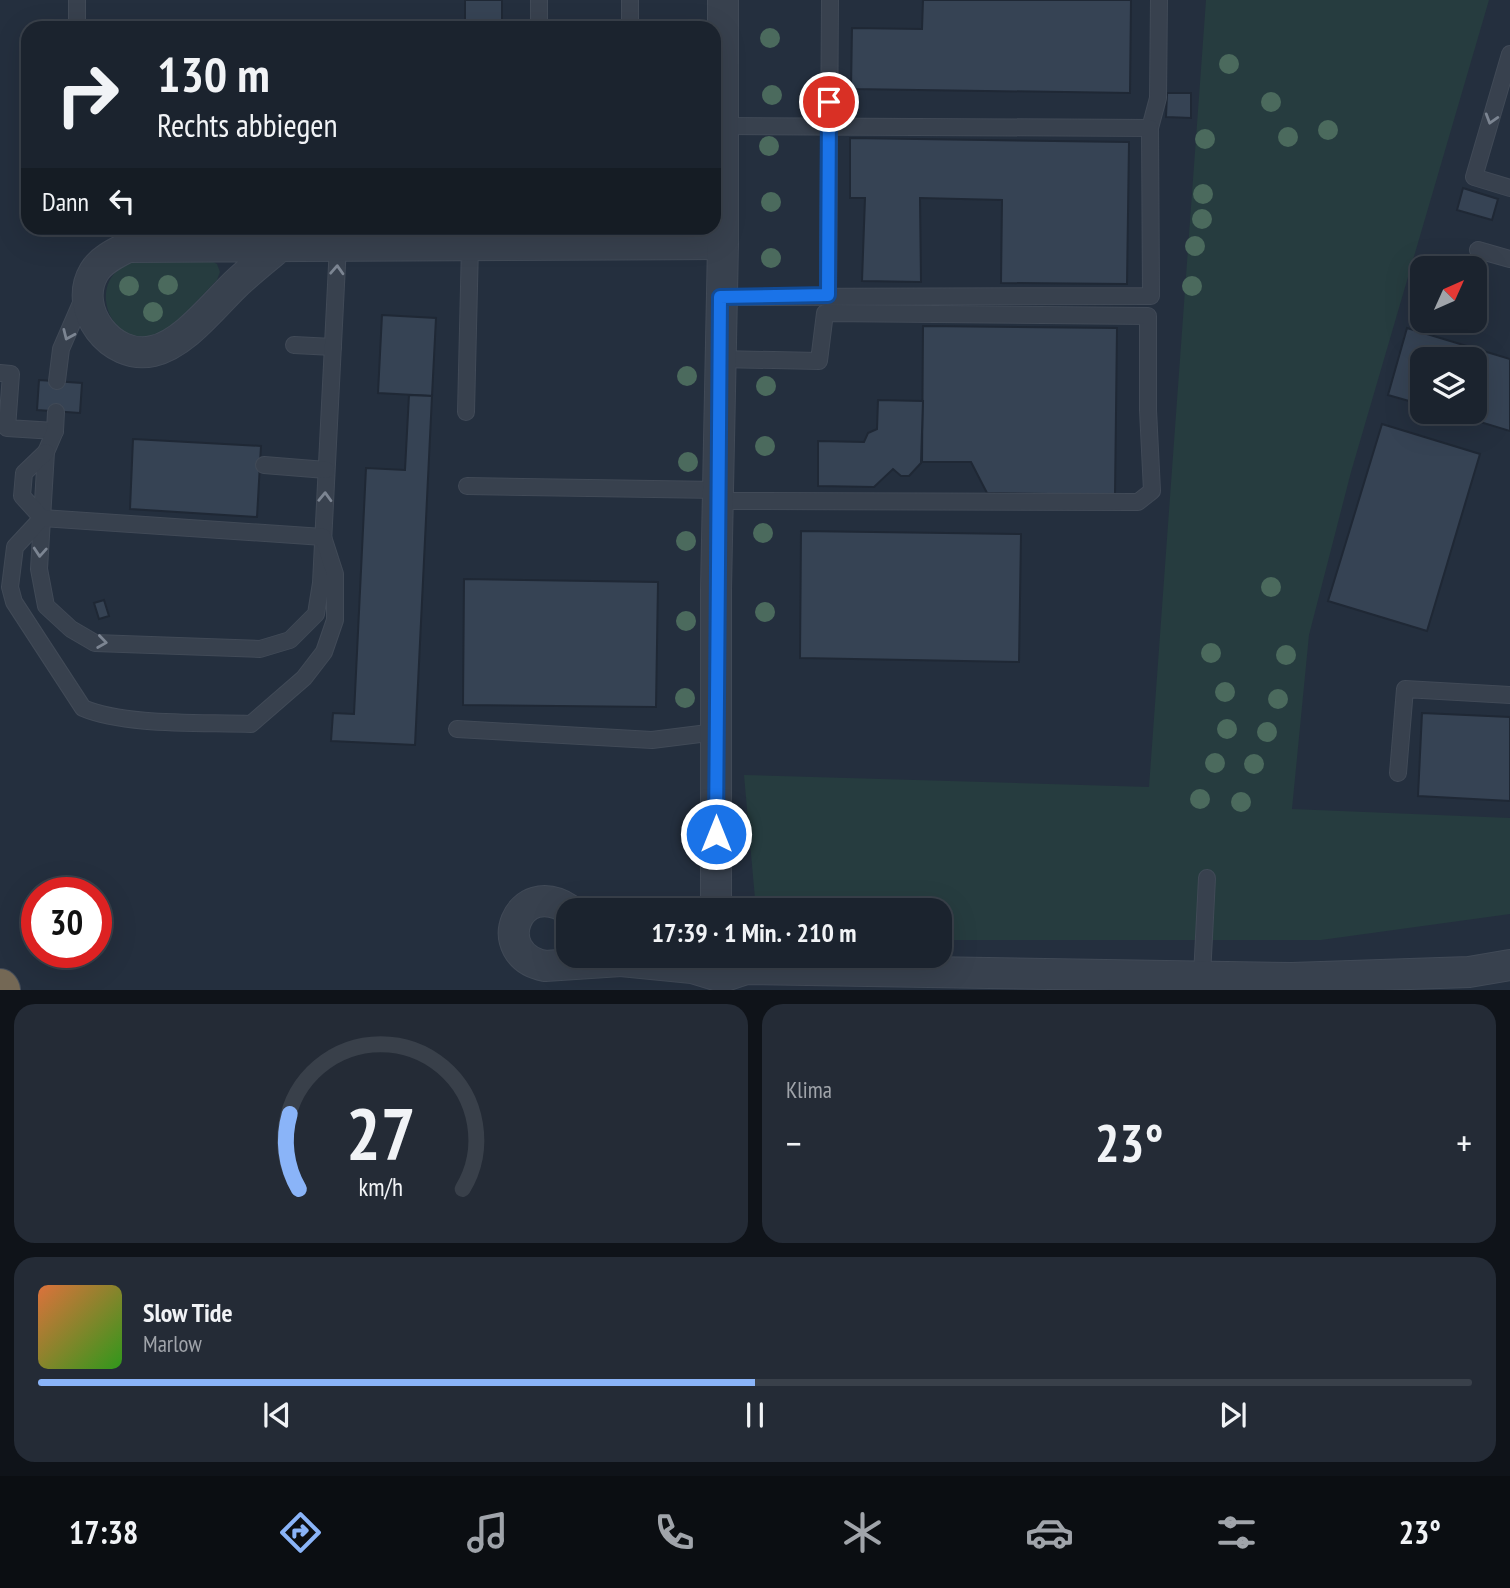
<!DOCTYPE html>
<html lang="de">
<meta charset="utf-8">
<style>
:root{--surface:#1b232e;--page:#242b36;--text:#f1f3f6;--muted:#a0a4aa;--line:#39404a;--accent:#8ab4f8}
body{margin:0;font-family:"PT Sans Narrow",sans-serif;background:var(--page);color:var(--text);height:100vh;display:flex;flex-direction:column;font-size:26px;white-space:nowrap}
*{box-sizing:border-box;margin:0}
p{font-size:23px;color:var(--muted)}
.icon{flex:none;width:38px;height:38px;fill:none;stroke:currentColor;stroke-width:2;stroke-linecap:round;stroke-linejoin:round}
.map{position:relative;height:990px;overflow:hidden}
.sheet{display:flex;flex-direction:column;gap:14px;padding:14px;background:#0f1319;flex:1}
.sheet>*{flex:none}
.guide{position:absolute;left:21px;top:21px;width:700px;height:214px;border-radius:21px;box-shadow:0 7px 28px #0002,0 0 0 2px var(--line);background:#1b232e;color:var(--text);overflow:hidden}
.needle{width:46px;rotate:45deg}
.tools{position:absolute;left:1410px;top:256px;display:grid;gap:14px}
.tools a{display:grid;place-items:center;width:77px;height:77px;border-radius:14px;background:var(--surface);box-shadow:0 7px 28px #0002,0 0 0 2px var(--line);font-size:35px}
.speed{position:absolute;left:21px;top:877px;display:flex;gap:14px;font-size:35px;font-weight:700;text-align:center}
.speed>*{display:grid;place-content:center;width:91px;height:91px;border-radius:50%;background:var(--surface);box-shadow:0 7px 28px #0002,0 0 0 2px var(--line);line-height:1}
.speed .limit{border:10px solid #d22;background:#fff;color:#111}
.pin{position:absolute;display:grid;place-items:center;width:60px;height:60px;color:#fff;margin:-30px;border:4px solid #fff;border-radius:50%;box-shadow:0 2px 7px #0007}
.me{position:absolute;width:77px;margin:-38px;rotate:0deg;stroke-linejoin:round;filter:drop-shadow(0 0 5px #0008)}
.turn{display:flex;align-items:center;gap:24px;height:147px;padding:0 21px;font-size:32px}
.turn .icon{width:91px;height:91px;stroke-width:2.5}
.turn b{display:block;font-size:49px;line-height:60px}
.then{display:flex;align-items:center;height:66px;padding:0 21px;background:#0003;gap:14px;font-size:26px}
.big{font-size:52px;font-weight:700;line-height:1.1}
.sheet .tile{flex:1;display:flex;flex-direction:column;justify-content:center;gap:10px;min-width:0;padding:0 24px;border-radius:21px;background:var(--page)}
.sheet .dial{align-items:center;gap:0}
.dial svg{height:182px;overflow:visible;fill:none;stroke:var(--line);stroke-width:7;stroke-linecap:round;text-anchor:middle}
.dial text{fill:var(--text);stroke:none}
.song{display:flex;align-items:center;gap:21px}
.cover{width:84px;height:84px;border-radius:10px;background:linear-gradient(135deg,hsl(20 70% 55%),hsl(110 70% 35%))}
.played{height:7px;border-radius:4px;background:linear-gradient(90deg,var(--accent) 50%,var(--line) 50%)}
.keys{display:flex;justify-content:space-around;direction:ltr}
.heat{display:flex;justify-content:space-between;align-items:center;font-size:38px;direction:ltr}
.sheet .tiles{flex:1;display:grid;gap:14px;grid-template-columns:1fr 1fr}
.tile:last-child{grid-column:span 2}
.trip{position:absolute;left:556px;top:898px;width:396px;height:70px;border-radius:21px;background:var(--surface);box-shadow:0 7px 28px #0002,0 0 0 2px var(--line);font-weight:700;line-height:70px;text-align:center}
.tab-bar{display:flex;height:112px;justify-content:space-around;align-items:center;background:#0b0e12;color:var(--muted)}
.tab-bar .icon{width:49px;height:49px}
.tab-bar .current{color:var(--accent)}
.tab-bar b{font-size:32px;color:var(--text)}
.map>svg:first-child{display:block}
.green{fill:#263c3f}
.building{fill:#364354;stroke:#1f2835;stroke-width:2}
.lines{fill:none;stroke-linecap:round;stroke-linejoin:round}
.lane-casing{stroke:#414a57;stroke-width:18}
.street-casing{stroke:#414a57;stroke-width:32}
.highway-casing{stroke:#434c59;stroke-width:40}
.lane{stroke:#38414e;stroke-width:16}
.street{stroke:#38414e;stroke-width:30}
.highway{stroke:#746855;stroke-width:38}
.tree{fill:#4b6a5d}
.oneway{stroke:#7c8592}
.route-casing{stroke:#114b97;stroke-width:18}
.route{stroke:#1a73e8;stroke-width:12}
</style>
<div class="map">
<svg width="1510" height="990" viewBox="0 0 1510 990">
<rect width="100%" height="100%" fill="#242f3e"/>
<g class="green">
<path d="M1206,0H1489L1351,472L1309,635L1292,809L1510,818V914L1321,940H940V910H756L744,775L1149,787Z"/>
<path d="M137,260H209L217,264L220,272L217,280C203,294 176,326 161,333C111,356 79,276 137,260Z"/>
</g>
<g class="building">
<rect x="465" y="0" width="37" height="21"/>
<path d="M923,0H1131L1130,93L851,89L852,28L922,29Z"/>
<path d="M1167,93H1191V118L1166,117Z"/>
<path d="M850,138L1129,142L1127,284L1001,283L1002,200L920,198L921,282L862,281L865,198H850Z"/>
<path d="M1463,188L1498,199L1492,220L1457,210Z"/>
<path d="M382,315L436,318L432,396L378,393Z"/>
<path d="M923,326L1117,328L1115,495L987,493L971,462H922Z"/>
<path d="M1407,328L1510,359V431L1444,411H1475V359H1423V405L1388,395Z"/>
<path d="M39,380L82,383L80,413L37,410Z"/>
<path d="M409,395L432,396L415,745L331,741L333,713L354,714L366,468L405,470Z"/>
<path d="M878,400L923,401L921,463L909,476H901L893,469L874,487L818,486V441L864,442L868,433L877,429Z"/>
<path d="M1382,424L1480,454L1427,631L1328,601Z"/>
<path d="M133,439L261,446L257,517L130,509Z"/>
<path d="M801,531L1021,534L1019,662L800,658Z"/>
<path d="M464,579L658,582L656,707L463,705Z"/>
<path d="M104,600L109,616L99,619L94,603Z"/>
<path d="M1422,713L1510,717V801L1418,796Z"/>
</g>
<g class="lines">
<defs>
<g id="lane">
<path d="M539,0V28"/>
<path d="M77,28V0"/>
<path d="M630,28V0"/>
<path d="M1510,54L1474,177L1510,188"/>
<path d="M1150,128L1158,98L1159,0"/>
<path d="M1478,250L1510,259"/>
<path d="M828,295L830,0"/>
<path d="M720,297L1151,296L1150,128L723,126"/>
<path d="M294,345L333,347"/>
<path d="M0,373L11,374L7,428L55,431"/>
<path d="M57,381L61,349L84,296"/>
<path d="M56,412L55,431L46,452L39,569L46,606L71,629L95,643L260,649L290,640L316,614L321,583L338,245"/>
<path d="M466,412L470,245"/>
<path d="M264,465L326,470"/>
<path d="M467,486L718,490"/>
<path d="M717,501L1138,502L1152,491L1148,410V316L825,313L819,361L719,359"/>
<path d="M42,518L15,547L10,587L14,602L83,708C125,726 203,722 251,724L304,678L324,652L335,620V574L323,537L42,518L22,496L24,473L46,452"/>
<path d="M457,729L652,740L716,732"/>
<path d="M1398,773L1405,689L1510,695"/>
<path d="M1202,976L1207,878"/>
</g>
<g id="street">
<path d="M280,246C266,258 252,269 239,281C215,303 185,344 153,351C111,361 72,309 94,272C101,260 116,253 128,247L723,244"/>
<path d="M570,910C517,875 488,955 545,966L621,961L616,956"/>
<path d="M716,910V589L723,244V0"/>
<path d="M621,961L692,968L722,977L746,969L1292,978L1469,972L1510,965"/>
</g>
<path id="highway" d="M0,988L1,990"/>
</defs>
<use href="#lane" class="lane-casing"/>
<use href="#street" class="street-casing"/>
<use href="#highway" class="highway-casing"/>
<use href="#lane" class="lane"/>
<use href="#street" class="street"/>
<use href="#highway" class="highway"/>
</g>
<g class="tree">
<circle cx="770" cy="38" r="10"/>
<circle cx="1229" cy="64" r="10"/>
<circle cx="772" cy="95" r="10"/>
<circle cx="1271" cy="102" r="10"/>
<circle cx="1328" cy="130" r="10"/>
<circle cx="1288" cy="137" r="10"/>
<circle cx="1205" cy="139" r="10"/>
<circle cx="769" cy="146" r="10"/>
<circle cx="1203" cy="194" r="10"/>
<circle cx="771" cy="202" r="10"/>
<circle cx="1202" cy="219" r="10"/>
<circle cx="1195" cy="246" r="10"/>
<circle cx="771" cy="258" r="10"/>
<circle cx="168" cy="285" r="10"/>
<circle cx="129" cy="286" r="10"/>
<circle cx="1192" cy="286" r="10"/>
<circle cx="153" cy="312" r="10"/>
<circle cx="687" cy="376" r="10"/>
<circle cx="766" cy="386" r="10"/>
<circle cx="765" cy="446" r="10"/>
<circle cx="688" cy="462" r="10"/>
<circle cx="763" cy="533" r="10"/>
<circle cx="686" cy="541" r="10"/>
<circle cx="1271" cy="587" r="10"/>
<circle cx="765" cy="612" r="10"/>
<circle cx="686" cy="621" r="10"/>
<circle cx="1211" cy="653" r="10"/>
<circle cx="1286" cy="655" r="10"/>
<circle cx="1225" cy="692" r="10"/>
<circle cx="685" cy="698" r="10"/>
<circle cx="1278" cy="699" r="10"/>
<circle cx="1227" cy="729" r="10"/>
<circle cx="1267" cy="732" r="10"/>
<circle cx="1215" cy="763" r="10"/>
<circle cx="1254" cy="764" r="10"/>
<circle cx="1200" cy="799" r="10"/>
<circle cx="1241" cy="802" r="10"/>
</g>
<defs><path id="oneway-chevron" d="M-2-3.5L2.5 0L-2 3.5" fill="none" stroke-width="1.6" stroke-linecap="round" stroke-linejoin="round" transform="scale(1.75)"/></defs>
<g class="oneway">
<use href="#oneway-chevron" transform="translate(1491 119) rotate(107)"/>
<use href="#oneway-chevron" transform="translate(337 270) rotate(-87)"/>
<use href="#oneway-chevron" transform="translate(68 335) rotate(114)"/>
<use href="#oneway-chevron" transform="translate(325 497) rotate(-88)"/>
<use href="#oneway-chevron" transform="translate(40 552) rotate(94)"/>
<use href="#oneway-chevron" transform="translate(102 642) rotate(8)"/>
</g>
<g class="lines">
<defs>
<path id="route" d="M716,834L720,297L828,295L829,102"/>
</defs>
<use href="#route" class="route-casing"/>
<use href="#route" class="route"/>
</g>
</svg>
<div class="tools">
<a><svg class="needle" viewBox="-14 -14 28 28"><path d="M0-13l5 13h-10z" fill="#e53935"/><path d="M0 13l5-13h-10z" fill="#a0a4aa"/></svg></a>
<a><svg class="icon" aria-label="layers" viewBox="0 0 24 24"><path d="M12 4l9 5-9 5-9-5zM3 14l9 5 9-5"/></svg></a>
</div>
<div class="speed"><div class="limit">30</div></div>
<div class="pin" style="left:829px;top:102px;background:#d93025"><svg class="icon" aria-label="arrive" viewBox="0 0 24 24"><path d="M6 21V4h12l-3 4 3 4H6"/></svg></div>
<svg class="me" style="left:716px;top:834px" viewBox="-20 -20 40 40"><circle r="17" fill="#1a73e8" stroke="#fff" stroke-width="3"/><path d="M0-11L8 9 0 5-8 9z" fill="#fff"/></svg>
<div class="trip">17:39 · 1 Min. · 210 m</div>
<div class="guide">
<div class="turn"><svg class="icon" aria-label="right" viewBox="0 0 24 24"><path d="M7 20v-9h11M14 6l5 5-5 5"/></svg><div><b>130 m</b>Rechts abbiegen</div></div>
<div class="then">Dann<svg class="icon" aria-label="left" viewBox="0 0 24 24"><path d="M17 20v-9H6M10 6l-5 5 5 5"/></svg></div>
</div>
</div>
<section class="sheet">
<div class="tiles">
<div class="tile dial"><svg viewBox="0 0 100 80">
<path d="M14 69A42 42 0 1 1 86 69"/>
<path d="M14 69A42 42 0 0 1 10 36" stroke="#8ab4f8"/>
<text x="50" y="56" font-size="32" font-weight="700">27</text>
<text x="50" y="72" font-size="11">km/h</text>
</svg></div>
<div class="tile"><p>Klima</p>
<div class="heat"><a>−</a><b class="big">23°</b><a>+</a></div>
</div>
<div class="tile">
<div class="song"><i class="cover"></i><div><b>Slow Tide</b><p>Marlow</p></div></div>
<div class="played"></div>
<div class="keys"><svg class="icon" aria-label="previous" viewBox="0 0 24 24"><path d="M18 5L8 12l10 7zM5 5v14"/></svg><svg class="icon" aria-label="pause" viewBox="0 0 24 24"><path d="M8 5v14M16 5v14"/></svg><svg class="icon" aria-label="next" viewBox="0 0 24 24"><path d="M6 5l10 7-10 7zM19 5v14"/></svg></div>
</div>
</div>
</section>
<nav class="tab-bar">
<b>17:38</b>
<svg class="icon current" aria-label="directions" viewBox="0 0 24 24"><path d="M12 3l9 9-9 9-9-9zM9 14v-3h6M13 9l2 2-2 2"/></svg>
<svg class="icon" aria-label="music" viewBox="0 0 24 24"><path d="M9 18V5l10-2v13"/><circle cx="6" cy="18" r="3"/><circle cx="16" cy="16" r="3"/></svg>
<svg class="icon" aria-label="phone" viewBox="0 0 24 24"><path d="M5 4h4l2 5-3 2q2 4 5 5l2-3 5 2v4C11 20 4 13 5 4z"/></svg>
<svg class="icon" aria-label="climate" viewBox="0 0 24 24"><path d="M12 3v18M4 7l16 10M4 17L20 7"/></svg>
<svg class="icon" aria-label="car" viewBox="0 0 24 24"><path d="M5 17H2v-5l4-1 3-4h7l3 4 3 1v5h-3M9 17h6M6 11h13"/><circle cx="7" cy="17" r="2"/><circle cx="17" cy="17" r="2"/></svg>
<svg class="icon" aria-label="filters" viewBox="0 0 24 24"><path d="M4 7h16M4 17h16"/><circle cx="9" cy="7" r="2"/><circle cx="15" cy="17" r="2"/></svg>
<b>23°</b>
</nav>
